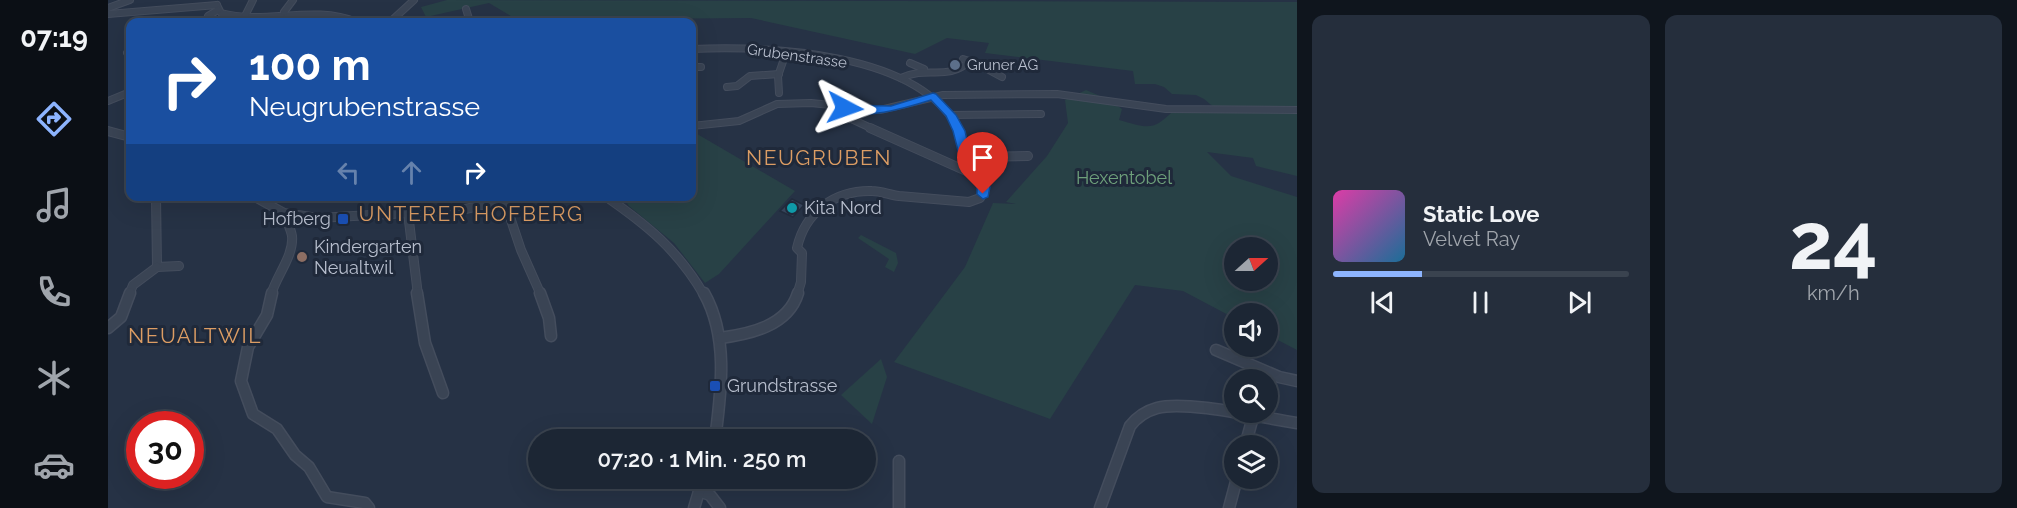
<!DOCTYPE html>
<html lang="de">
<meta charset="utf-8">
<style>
:root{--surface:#1c2634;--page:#252e3c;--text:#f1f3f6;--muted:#a0a5ac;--line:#3a434f;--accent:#8db4fe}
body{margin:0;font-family:Raleway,sans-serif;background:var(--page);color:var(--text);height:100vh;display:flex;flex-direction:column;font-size:22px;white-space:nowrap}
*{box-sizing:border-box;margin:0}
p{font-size:20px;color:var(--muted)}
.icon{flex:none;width:33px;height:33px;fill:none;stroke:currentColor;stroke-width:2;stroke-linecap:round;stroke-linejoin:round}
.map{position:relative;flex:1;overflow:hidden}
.drawer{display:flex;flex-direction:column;gap:15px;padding:15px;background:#0f151d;width:720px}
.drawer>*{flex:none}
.guide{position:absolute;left:18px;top:18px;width:570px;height:183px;border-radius:12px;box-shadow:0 6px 24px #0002,0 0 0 2px var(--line);background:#1a4fa0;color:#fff;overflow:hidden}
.needle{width:39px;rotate:69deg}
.tools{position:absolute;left:1116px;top:237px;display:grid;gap:12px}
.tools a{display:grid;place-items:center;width:54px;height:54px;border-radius:50%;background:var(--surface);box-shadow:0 6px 24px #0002,0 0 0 2px var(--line);font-size:30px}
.speed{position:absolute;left:18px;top:411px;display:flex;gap:12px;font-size:30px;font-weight:700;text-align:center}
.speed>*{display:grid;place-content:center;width:78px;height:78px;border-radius:50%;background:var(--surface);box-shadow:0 6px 24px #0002,0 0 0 2px var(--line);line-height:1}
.speed .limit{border:9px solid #d22;background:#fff;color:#111}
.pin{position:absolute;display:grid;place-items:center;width:51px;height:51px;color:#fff;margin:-62px -26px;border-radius:50% 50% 50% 0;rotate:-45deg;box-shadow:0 0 6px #0007}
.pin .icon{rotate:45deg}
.me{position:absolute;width:66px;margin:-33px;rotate:94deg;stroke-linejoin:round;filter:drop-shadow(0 0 4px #0008)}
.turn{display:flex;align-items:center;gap:21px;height:126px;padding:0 24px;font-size:27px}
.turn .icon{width:78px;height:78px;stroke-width:2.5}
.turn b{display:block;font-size:42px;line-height:51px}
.lanes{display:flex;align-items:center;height:57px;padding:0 24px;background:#0003;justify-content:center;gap:30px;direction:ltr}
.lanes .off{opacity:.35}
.drawer .tile{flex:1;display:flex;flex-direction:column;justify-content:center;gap:9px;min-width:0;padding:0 21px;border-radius:12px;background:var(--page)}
.drawer .dial{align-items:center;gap:0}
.dial b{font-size:78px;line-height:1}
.song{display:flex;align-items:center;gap:18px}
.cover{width:72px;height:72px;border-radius:9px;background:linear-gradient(135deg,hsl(320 70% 55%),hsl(200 70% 35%))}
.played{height:6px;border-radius:3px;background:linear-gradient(90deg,var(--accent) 30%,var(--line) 30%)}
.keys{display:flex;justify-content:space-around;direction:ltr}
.drawer .tiles{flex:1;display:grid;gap:15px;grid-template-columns:repeat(2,1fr)}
.trip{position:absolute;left:420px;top:429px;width:348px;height:60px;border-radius:30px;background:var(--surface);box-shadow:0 6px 24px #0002,0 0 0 2px var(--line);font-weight:600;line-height:60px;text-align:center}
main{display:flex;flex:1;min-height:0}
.menu{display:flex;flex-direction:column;width:108px;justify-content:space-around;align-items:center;background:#0b0f15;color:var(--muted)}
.menu .icon{width:42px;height:42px}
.menu .current{color:var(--accent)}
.menu b{font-size:27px;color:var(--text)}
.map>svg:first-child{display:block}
.green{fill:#284146;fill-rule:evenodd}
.building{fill:#37455b;stroke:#212b3c;stroke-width:1.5}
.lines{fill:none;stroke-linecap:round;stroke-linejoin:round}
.street-far2-casing{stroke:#444d5d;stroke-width:8}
.street-far1-casing{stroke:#444d5d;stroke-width:10}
.street-casing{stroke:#444d5d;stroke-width:13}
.street-far2{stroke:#3a4454;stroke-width:6}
.street-far1{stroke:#3a4454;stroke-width:8}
.street{stroke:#3a4454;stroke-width:10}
.route{fill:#1a73e8;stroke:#114b97;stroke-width:1.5}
.service-dot{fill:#5c6f8a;stroke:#1f293a;stroke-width:2}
.culture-dot{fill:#0f9aa8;stroke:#1f293a;stroke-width:2}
.transit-dot{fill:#1a4fb4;stroke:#1f293a;stroke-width:2}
.education-dot{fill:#8d6e63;stroke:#1f293a;stroke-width:2}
.labels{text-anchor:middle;stroke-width:6;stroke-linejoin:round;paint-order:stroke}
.far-street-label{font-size:15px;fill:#b8bfce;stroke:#1f293a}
.far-poi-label{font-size:15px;fill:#b8bfce;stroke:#1f293a;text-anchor:start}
.park-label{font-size:18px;fill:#6ea07b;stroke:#1f293a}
.poi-label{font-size:18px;fill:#b8bfce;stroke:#1f293a;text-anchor:start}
.quarter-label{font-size:21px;letter-spacing:1.5px;fill:#dc9d64;stroke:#1f293a}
</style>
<main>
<nav class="menu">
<b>07:19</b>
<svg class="icon current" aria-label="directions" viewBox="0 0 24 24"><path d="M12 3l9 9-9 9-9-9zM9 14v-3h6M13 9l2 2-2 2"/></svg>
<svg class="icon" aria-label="music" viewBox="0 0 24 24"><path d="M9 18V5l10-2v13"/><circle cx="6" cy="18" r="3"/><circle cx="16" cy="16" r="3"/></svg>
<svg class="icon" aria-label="phone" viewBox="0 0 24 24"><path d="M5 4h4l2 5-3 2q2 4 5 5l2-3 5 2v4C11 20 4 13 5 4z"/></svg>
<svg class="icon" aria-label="climate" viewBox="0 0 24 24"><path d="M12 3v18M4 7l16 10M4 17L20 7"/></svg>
<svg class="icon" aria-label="car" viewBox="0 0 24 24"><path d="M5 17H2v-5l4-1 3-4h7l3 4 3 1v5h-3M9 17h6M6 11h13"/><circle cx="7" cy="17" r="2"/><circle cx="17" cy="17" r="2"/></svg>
</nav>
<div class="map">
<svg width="1189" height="508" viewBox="0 0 1189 508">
<rect width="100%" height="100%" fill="#263245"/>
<g class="green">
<path d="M339,0L1189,2V176L1148,166L1145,158L1099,152L1123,176L1189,197V350L1160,335V314H1126V318L1075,291L1027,285L942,419L786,362L857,267L885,203L908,204L898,202L939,156L960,123L957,100L978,90L1001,100L1014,109L1011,120C1040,128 1045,132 1067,109H1108L1096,99L1088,95L1064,94L1056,87L1047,84H1027L1025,71L877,53L881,43L839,38L807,54L643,18L514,19L517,22H413L381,3L318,17L313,7ZM1126,248H1160V280H1126Z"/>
<path d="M584,131L687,191L611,274L597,283L566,243L521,206L515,197L584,196Z"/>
<path d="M753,235L788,253L790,263L786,272L777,267L781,259L750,238Z"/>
<path d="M773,359L779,377L764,424L733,395Z"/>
</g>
<path class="building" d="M684,199L696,205L685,217L672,211Z"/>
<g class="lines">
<defs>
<g id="street-far2">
<path d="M109,5L113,13C158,25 205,4 249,22"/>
<path d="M0,8L22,0"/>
<path d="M358,9L362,22"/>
<path d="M176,12L185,0"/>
<path d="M0,14L109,5"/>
<path d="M137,16L145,0"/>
<path d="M107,22L100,16L110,10"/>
<path d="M282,22L306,0"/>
<path d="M584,49C660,46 810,51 850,129"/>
<path d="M19,53L22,52"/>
<path d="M855,59L868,63L894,77"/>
<path d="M802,63L816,69"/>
<path d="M584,67H593"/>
<path d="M793,78C821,65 838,82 862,61"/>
<path d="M619,87L629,86L642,76L671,74"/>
<path d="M671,93L670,76L678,53"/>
<path d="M0,101L22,92"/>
<path d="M842,115L933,114"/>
<path d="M739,117L765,129"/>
<path d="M584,126L631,121L669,104L703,103L772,110L835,95L949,94L1058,109L1189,110"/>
</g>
<g id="street-far1">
<path d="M762,128L865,174"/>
<path d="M0,131L22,137"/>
<path d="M857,157L920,156"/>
<path d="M48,196L49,267L71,266"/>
<path d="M145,196L176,213L210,218L353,210L416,196"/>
<path d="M497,196C539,225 570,250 596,295"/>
<path d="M397,202L413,250L433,295"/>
<path d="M300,213L310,295"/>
<path d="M284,214L296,196"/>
<path d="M21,295L25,285L49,267"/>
<path d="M163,295C168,276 186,256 184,236C183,229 178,220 176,213"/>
<path d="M689,295L693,282L694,253L689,248C697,212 727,190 764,191C773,191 782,195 791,196C814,198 838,200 861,202L872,198L876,190L859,163L849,128"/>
</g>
<g id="street">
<path d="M164,293L159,315L140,347L133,381L145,414L169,429L187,455L201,467L219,497L257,503L261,508"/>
<path d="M309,293L317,343L335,393"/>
<path d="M432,293L441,318L443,336"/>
<path d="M596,293C621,337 613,393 607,440"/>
<path d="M0,328L13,317L22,293"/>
<path d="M612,338C642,334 680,326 690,293"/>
<path d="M1108,350L1171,377L1189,381"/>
<path d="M1137,446L1145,417"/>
<path d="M791,461V508"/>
<path d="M591,491L602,495L612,508"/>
<path d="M586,508L595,478"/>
<path d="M992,508L1022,426C1029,417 1038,411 1049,408C1079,400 1155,418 1189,423"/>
<path d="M1121,508L1129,478"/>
</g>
</defs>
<use href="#street-far2" class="street-far2-casing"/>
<use href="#street-far1" class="street-far1-casing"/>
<use href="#street" class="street-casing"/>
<use href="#street-far2" class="street-far2"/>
<use href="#street-far1" class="street-far1"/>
<use href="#street" class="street"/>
</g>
<path class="route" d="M825,93L828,94L848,115L857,131L865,165L882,187L880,197L875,199L869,194V187L854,166L845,131L838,116L823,100C801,107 750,123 731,108L737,105L783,106Z"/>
<circle class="service-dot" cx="847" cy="65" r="6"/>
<circle class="culture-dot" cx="684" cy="208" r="6"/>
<g class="transit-dot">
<rect x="229" y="213" width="12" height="12" rx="3"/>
<rect x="601" y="380" width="12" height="12" rx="3"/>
</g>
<circle class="education-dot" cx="194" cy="257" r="6"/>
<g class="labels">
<g class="far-street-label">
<text transform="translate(689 56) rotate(8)" y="5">Grubenstrasse</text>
</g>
<g class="far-poi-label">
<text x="859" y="70">Gruner AG</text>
</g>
<g class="park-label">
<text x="1016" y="184">Hexentobel</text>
</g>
<g class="poi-label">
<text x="696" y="214">Kita Nord</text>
<text x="223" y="225" text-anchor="end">Hofberg</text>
<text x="206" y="253">Kindergarten<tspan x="206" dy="21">Neualtwil</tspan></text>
<text x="619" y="392">Grundstrasse</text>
</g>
<g class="quarter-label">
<text x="711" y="165">NEUGRUBEN</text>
<text x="363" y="221">UNTERER HOFBERG</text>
<text x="87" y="343">NEUALTWIL</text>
</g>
</g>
</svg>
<div class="tools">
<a><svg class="needle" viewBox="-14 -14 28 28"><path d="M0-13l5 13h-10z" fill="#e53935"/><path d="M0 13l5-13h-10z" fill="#a0a5ac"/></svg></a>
<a><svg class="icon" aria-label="sound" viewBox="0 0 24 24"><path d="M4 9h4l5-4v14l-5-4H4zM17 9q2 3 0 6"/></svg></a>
<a><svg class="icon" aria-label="search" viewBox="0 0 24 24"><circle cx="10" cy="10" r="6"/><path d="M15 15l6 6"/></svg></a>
<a><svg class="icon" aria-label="layers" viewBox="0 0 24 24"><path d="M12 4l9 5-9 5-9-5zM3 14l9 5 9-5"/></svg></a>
</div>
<div class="speed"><div class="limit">30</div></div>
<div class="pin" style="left:875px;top:194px;background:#d93025"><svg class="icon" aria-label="arrive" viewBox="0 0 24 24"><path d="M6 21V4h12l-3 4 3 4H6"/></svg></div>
<svg class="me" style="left:737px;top:108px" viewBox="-20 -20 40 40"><path d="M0-17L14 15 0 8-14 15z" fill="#1a73e8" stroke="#fff" stroke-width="4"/></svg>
<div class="trip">07:20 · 1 Min. · 250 m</div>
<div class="guide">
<div class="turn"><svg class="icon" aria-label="right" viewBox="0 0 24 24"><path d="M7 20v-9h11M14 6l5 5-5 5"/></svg><div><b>100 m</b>Neugrubenstrasse</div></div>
<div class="lanes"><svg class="icon off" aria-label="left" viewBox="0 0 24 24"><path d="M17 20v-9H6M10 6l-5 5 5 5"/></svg><svg class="icon off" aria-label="ahead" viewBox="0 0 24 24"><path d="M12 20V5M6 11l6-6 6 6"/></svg><svg class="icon" aria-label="right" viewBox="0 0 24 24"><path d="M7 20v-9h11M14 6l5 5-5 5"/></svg></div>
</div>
</div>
<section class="drawer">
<div class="tiles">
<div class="tile">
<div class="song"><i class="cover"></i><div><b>Static Love</b><p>Velvet Ray</p></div></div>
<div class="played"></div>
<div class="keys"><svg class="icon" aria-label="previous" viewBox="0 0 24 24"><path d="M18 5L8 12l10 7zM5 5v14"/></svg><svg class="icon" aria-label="pause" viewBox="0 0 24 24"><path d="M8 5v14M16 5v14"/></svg><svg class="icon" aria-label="next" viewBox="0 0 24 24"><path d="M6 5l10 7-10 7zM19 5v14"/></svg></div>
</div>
<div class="tile dial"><b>24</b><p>km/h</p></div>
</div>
</section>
</main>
